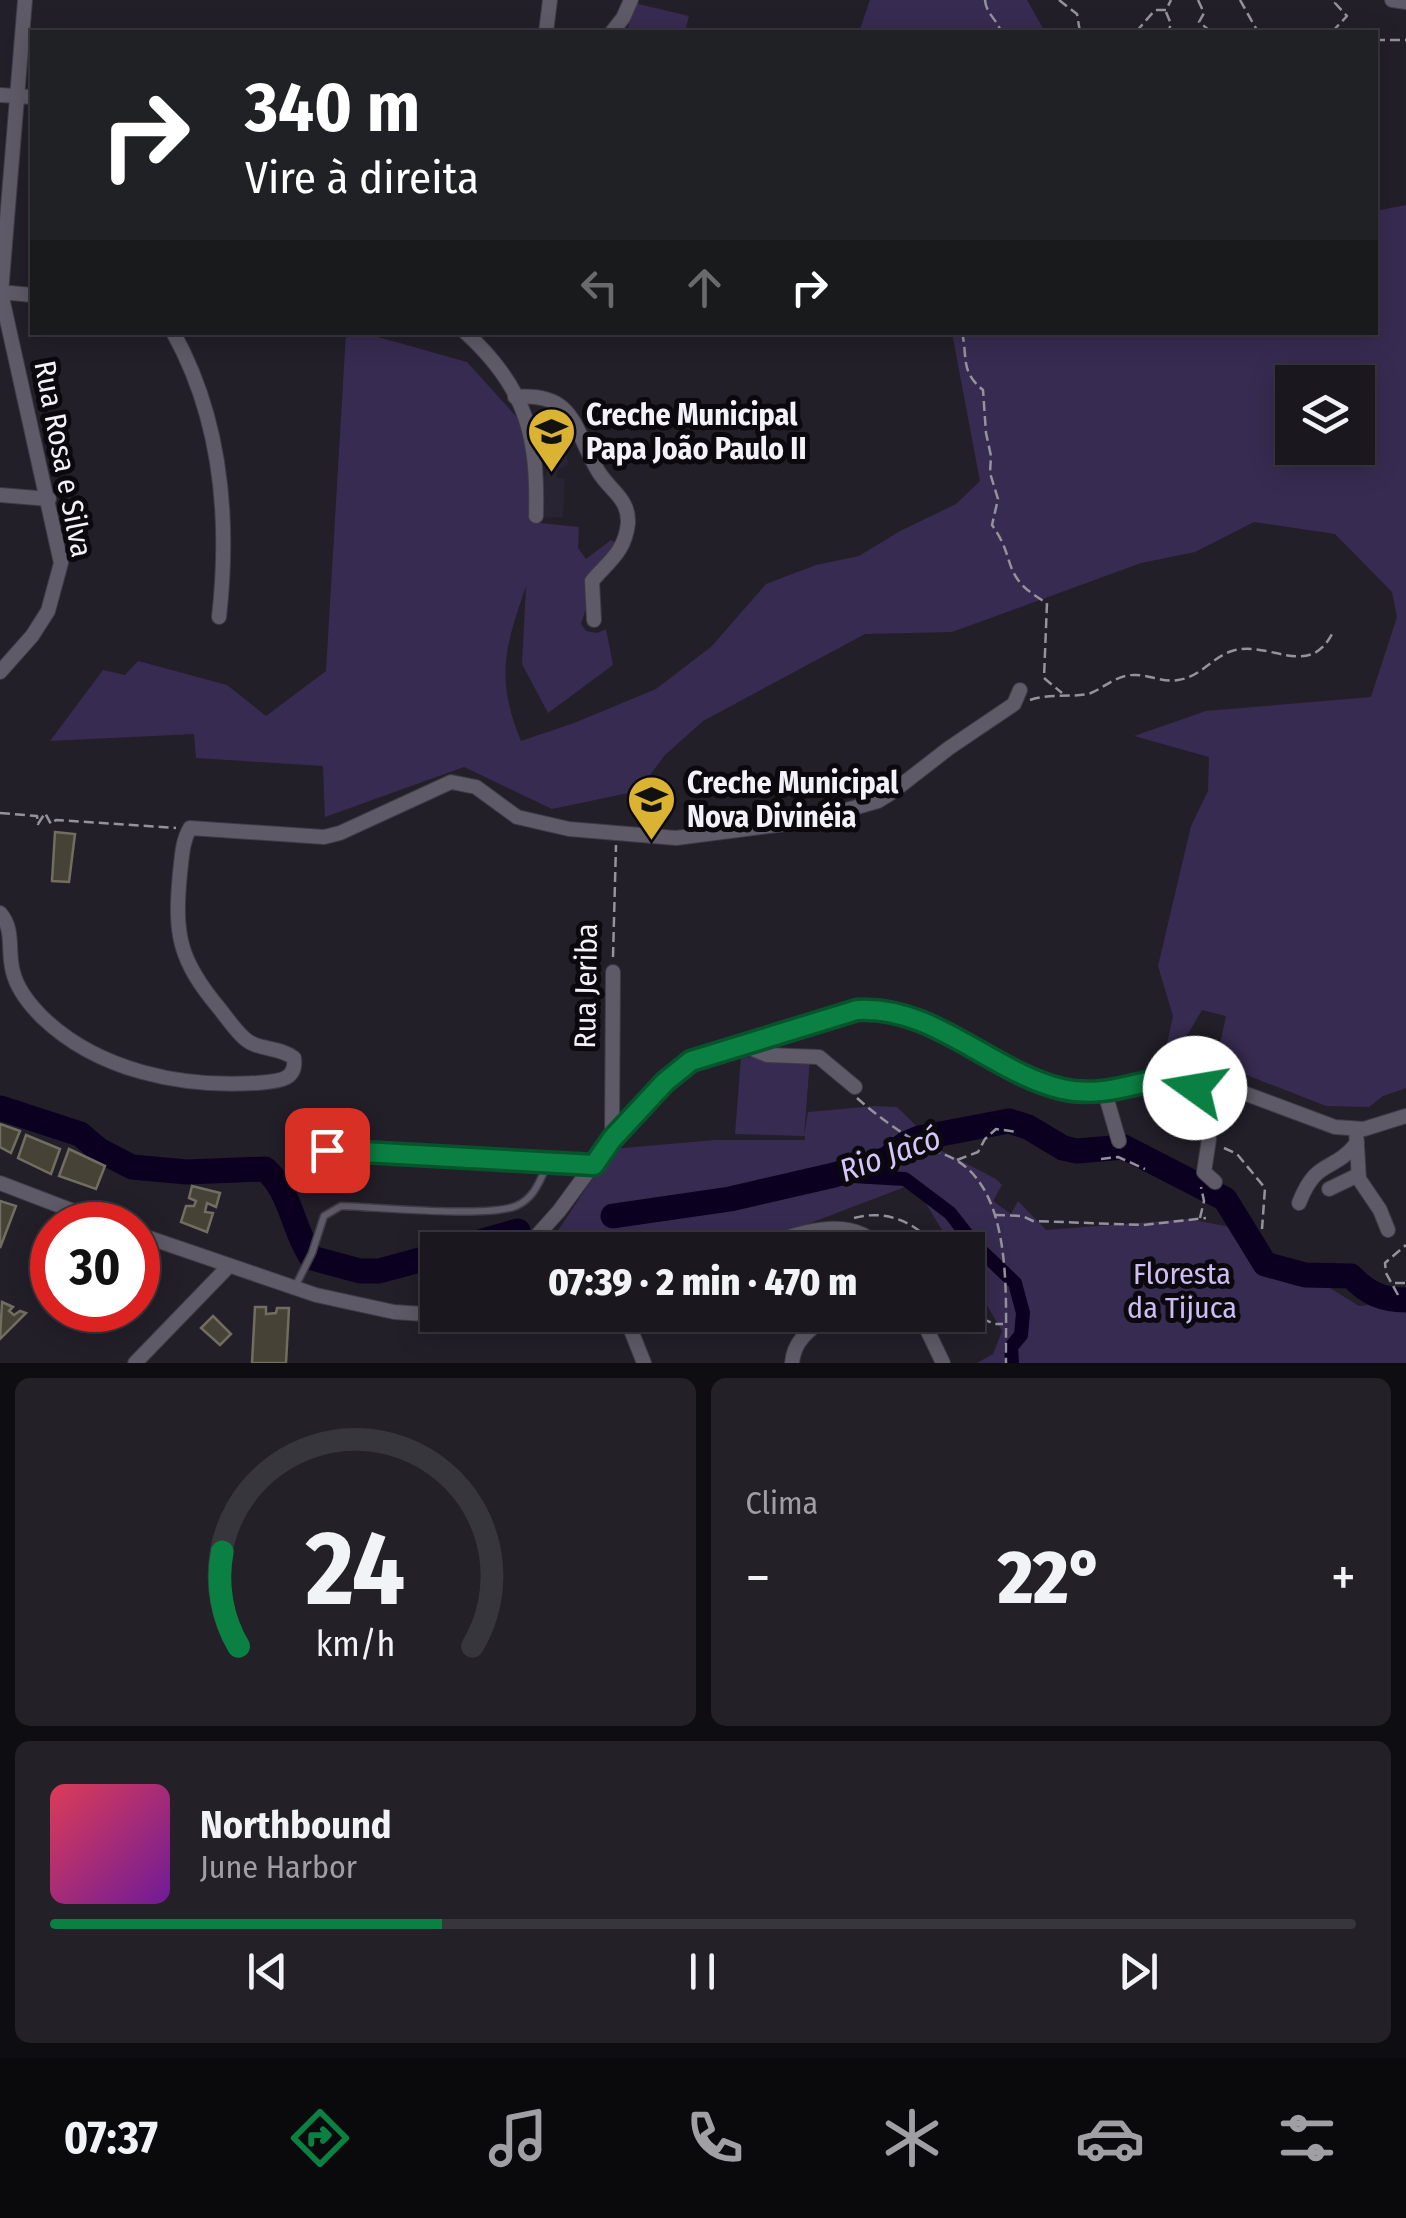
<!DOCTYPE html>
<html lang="pt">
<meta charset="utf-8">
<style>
:root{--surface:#1a171f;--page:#232028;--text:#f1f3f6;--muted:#9f9fa4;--line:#38363d;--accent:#0b8043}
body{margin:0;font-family:"Fira Sans Condensed",sans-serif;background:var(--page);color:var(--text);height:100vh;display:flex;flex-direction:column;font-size:38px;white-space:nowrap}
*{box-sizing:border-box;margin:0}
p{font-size:32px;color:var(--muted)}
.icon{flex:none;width:55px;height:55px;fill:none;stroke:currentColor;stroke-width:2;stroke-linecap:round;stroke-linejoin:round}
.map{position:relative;height:1363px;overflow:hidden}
.drawer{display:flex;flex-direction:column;gap:15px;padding:15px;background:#0e0d11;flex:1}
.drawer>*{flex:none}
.top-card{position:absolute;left:30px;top:30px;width:1348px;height:305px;border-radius:0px;box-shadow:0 5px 25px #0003,0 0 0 2px var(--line);background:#202124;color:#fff;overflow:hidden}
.tools{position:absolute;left:1275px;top:365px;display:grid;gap:20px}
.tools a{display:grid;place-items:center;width:100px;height:100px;border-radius:0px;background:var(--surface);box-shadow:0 5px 25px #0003,0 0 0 2px var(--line);font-size:50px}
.speed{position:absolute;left:30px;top:1202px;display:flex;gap:20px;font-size:50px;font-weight:700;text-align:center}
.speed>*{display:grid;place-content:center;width:130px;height:130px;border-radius:50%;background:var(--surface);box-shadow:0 5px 25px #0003,0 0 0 2px var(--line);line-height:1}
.speed .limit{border:15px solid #d22;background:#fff;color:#111}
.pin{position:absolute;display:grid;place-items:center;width:85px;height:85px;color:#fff;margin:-42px;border-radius:20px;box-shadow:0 5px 15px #0006}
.me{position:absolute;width:110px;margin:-55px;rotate:283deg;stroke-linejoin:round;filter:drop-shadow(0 0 8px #0008)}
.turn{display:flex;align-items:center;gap:35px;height:210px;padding:0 50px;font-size:45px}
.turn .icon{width:130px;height:130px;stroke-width:2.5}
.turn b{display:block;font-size:70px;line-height:85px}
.lanes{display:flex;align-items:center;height:95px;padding:0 50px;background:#0003;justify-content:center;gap:50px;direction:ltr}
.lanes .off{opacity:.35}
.big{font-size:75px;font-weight:800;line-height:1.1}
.drawer .widget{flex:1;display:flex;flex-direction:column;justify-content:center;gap:15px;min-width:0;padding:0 35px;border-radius:15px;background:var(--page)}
.drawer .dial{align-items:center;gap:0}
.dial svg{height:260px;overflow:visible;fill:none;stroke:var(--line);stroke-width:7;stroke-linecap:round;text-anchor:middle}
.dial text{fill:var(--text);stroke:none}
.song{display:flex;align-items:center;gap:30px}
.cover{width:120px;height:120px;border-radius:15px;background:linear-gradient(135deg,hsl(350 70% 55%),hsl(280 70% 35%))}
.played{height:10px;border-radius:5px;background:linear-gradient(90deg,var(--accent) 30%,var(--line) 30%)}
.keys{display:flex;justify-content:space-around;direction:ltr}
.heat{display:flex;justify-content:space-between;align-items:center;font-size:55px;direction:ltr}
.drawer .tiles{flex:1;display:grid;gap:15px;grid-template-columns:1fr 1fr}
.widget:last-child{grid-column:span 2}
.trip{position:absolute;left:420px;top:1232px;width:565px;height:100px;border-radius:0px;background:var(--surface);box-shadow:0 5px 25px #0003,0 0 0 2px var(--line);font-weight:800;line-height:100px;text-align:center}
.tabs{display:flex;height:160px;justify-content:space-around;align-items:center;background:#0a090c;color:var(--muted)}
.tabs .icon{width:70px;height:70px}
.tabs .selected{color:var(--accent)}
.tabs b{font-size:45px;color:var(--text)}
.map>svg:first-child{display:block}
.built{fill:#292434}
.green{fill:#382b51;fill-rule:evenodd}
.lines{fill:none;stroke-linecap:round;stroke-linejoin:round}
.canal{stroke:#0c0021;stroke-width:14}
.river{stroke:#0c0021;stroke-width:25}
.building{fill:#464236;stroke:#716d60;stroke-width:2.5}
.lane-casing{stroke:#3e3b45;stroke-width:9}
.street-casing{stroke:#3e3b45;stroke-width:16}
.path{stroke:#94929b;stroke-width:2.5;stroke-dasharray:10 5;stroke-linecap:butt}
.lane{stroke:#5e5a67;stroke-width:6}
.street{stroke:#5e5a67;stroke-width:14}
.route-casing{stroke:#07532c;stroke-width:25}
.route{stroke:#0b8043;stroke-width:18}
.labels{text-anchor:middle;stroke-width:10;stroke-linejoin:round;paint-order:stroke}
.poi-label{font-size:30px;font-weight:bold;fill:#f3f1f9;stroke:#0b090e;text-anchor:start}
.street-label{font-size:30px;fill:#f3f1f9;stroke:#0b090e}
.park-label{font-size:30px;fill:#cdbdf3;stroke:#0b090e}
.water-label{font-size:32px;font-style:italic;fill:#d5c5fb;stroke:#0b090e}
</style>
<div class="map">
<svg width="1406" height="1363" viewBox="0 0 1406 1363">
<rect width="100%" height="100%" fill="#221f29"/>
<path class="built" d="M544,434L562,442L569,464L557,470V478H565L563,517L540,518L541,477H545L547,471L539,450L543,448Z"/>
<g class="green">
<path d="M870,0H1027L1045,32H842L860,29Z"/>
<path d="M634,3L689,16L685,32H627Z"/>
<path d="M1406,205V1088L1383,1096L1369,1107L1326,1106L1216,1063L1226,1016L1202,1010L1168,1068L1161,1071L1173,1016L1158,966L1191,826L1208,791L1209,757L1134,736L1206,711L1371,697L1397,617L1392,592L1335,534L1254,522L1195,552L1141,563L952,632L865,634L703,721L665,755L638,791L552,809L464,767L325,817L323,766L196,758L194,734L50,741L103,670L125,675L138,661L227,685L266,716L326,671L346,333H364L467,362L523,424L531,473L530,522L579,527L578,548L586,559L611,540L619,545L588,576L585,588L588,601L581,624L586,631L597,633L606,629L613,665L548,713L522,664L526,586C505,648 495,677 521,741L574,723L656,689L712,646L766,584L816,565L859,556L900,531L956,504L980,481L952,333L1375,332V211ZM1292,382H1358V448H1292Z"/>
<path d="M741,1057L810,1059L804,1136L808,1112L875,1106L897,1107L942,1151L996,1179L1002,1185L993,1201L1011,1214L1018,1201L1046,1230L1189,1219L1230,1227L1267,1264L1325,1285L1359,1306L1406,1301V1363H977L993,1354L1002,1331L968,1273V1250H954L925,1202L910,1185L740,1250L551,1248L555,1235L612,1149L715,1140H805V1136L735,1134Z"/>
</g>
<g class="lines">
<path class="canal" d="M834,1175L905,1179L950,1213L975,1245L1015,1283L1023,1313L1021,1335L1011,1347L1012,1363"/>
<g class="river">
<path d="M0,1108L80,1134L99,1150L132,1167L187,1172L265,1169C291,1191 293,1231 312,1258L360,1271H379L438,1255"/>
<path d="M613,1216L730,1199L834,1175L887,1159L905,1144L919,1138L1009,1121L1028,1127L1063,1148L1077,1151L1124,1147L1225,1199L1265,1264L1305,1275L1351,1276C1367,1293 1382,1300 1406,1300"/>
<path d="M451,1250L518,1231"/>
</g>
</g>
<g class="building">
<path d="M55,832L75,834L69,882L52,881Z"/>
<path d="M0,1124L20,1131L11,1153L0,1147Z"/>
<path d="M26,1135L60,1149L51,1174L18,1158Z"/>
<path d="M69,1149L105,1166L96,1189L59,1176Z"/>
<path d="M192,1186L220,1193L216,1207L207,1203L205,1212L213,1213L207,1232L181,1222L186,1206H194L196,1201L189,1198Z"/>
<path d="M0,1201L16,1206L0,1248Z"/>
<path d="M2,1302L13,1307L9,1311L14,1315L20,1311L26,1313L0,1339Z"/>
<path d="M255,1307H266V1314L276,1313L277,1308H289L286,1363H252Z"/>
<path d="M213,1316L231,1334L220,1345L201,1328Z"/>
</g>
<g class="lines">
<defs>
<g id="lane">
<path d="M327,1150L593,1165"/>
<path d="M295,1287L312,1253L324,1216L341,1206C377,1207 488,1218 516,1206C535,1198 540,1180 548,1163"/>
</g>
<g id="street">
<path d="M1392,0L1406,2"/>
<path d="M546,32L550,0"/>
<path d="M612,32L623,18L631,0"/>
<path d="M0,95L32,97"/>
<path d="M0,292L32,295"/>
<path d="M173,332C222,420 230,519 219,617"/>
<path d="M465,332C527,388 538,437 536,516"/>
<path d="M515,397C577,392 573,430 598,471C610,491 629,498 628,523C625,552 609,561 592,581L594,620"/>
<path d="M0,495L49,499"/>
<path d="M0,672L32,636L48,611L61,563L1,293L25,0"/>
<path d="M0,913C15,930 7,951 13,972C17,988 30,1005 42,1017C98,1071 182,1088 257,1083C276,1081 297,1082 294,1058C279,1046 258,1051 244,1038C235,1030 227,1018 219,1008C179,960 174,935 180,873C182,857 182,842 190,828L324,837L340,833L451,782L476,787L517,817L569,829L676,838L808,821L878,801L891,793L949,748L1014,704L1020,690"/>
<path d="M745,1046L767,1055L819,1057L855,1087"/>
<path d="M1194,1076L1197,1103L1209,1139L1204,1172L1215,1182"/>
<path d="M1105,1093L1119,1141"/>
<path d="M1356,1130L1359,1179L1380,1210L1388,1230"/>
<path d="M612,1139L613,972"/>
<path d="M0,1183L110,1225"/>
<path d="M1329,1189L1358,1175"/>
<path d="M1299,1203C1317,1157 1332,1174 1357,1143"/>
<path d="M138,1234L316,1295L394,1312L438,1315"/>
<path d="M524,1250L559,1211L612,1139L679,1068L706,1054L745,1046L821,1018L857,1010L882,1009L909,1017L1006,1066L1063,1089L1105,1093L1182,1075L1222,1085L1335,1127L1364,1129L1406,1116"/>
<path d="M749,1250C788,1238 850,1209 881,1250"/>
<path d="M625,1315L644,1363"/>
<path d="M920,1315L943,1363"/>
<path d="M135,1363L228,1267"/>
<path d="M792,1363C794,1339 811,1329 829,1315"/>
</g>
</defs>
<use href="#lane" class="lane-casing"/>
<use href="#street" class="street-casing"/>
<g class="path">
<path d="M985,0C986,14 997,19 1001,32"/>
<path d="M1059,0L1077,14L1080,32"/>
<path d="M1198,0L1204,13L1199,22L1209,30"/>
<path d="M1240,0L1258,32"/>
<path d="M1166,12L1171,24L1168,32"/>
<path d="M1136,32L1155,10H1166L1171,0"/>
<path d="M1332,32L1347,16L1335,3L1338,0"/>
<path d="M1375,40H1406"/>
<path d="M962,332C968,359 960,371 983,390L986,433L991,456L990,473L998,499L992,525C1018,561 999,576 1047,603L1044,678L1062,693"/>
<path d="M1030,700C1051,693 1075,698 1091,693C1105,687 1117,675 1133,675C1148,674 1163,683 1178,680C1201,677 1212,657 1232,651C1270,639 1310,682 1334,630"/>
<path d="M0,813L37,816L38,824L45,813L51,824L56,820L176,828"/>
<path d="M613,957L616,845"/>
<path d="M857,1098C876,1115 899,1132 921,1144C932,1150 945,1154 956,1160C1015,1195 1005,1304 1006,1363"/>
<path d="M1224,1148L1237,1154L1265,1188L1262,1229"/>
<path d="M1101,1159L1118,1157L1145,1169"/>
<path d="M957,1160L978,1152L985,1139L996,1129L1018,1132"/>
<path d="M995,1215L1022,1216L1033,1221L1143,1225L1206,1218"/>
<path d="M854,1218C886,1209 918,1222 937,1250"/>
<path d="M1200,1218L1204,1201L1201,1187"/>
<path d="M1395,1283H1406"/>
<path d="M1398,1295L1386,1273L1385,1263L1406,1245"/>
<path d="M968,1312L994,1324H1003"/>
</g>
<use href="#lane" class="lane"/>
<use href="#street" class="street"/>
</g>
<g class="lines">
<defs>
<path id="route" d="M327,1150L594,1165L612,1139L665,1082L691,1061L857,1010C933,1005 991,1072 1062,1089C1105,1099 1141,1080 1182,1075L1194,1076L1195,1088"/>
</defs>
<use href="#route" class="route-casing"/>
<use href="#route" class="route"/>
</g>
<defs>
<symbol id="school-pin" viewBox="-11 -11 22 30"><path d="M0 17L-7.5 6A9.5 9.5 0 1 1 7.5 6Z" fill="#dab333" stroke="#0b090e"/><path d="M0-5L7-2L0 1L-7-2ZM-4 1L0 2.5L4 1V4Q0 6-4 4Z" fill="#111"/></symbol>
</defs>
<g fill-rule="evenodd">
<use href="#school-pin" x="524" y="404" width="55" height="75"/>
<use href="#school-pin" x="624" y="772" width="55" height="75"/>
</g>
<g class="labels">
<g class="poi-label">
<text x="586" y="425">Creche Municipal<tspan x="586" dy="34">Papa João Paulo II</tspan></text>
<text x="687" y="793">Creche Municipal<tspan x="687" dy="34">Nova Divinéia</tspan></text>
</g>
<g class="street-label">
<text transform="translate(63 459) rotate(79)" y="10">Rua Rosa e Silva</text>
<text transform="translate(586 986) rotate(-89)" y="10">Rua Jeriba</text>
</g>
<g class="park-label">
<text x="1182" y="1284">Floresta<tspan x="1182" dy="34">da Tijuca</tspan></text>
</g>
<g class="water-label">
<text transform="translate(890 1154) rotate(-20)" y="11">Rio Jacó</text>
</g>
</g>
</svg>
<div class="tools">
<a><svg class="icon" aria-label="layers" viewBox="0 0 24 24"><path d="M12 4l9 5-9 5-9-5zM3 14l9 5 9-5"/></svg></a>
</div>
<div class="speed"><div class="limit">30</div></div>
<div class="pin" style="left:327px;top:1150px;background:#d93025"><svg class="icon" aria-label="arrive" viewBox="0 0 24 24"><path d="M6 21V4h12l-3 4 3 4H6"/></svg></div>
<svg class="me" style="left:1195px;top:1088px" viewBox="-20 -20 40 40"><circle r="19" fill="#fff"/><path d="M0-13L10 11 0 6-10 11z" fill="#0b8043"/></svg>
<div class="trip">07:39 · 2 min · 470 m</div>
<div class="top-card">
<div class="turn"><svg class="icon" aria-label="right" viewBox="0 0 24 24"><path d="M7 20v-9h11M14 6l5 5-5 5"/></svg><div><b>340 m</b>Vire à direita</div></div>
<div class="lanes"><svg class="icon off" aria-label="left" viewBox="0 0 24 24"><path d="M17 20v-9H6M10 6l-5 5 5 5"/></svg><svg class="icon off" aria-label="ahead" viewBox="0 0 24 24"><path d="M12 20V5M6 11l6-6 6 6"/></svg><svg class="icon" aria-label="right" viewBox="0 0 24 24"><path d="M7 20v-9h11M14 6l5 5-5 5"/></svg></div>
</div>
</div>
<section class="drawer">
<div class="tiles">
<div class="widget dial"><svg viewBox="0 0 100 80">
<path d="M14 69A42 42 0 1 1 86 69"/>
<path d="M14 69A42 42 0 0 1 9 40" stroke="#0b8043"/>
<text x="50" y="56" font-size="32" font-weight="700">24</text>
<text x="50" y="72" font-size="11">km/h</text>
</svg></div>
<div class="widget"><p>Clima</p>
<div class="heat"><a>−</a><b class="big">22°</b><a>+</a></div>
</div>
<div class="widget">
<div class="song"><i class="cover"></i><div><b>Northbound</b><p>June Harbor</p></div></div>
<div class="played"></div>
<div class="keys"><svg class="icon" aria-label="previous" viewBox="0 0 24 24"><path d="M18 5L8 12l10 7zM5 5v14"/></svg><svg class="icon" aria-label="pause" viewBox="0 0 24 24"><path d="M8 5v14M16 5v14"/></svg><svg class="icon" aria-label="next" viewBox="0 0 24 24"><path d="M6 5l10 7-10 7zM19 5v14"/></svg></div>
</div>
</div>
</section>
<nav class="tabs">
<b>07:37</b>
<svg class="icon selected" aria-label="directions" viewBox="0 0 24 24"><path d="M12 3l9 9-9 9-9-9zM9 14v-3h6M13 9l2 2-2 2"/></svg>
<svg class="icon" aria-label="music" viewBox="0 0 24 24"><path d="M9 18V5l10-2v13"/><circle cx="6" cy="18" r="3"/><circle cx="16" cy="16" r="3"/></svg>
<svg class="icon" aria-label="phone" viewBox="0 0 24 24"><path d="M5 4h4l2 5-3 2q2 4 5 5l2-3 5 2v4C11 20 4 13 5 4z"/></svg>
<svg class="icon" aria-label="climate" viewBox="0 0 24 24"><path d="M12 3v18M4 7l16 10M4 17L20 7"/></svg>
<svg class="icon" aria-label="car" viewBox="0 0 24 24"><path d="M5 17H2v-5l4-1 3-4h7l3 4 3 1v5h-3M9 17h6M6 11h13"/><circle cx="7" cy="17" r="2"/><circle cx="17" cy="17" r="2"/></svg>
<svg class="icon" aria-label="filters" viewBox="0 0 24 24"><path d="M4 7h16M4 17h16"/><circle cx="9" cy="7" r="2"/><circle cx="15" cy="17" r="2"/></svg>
</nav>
